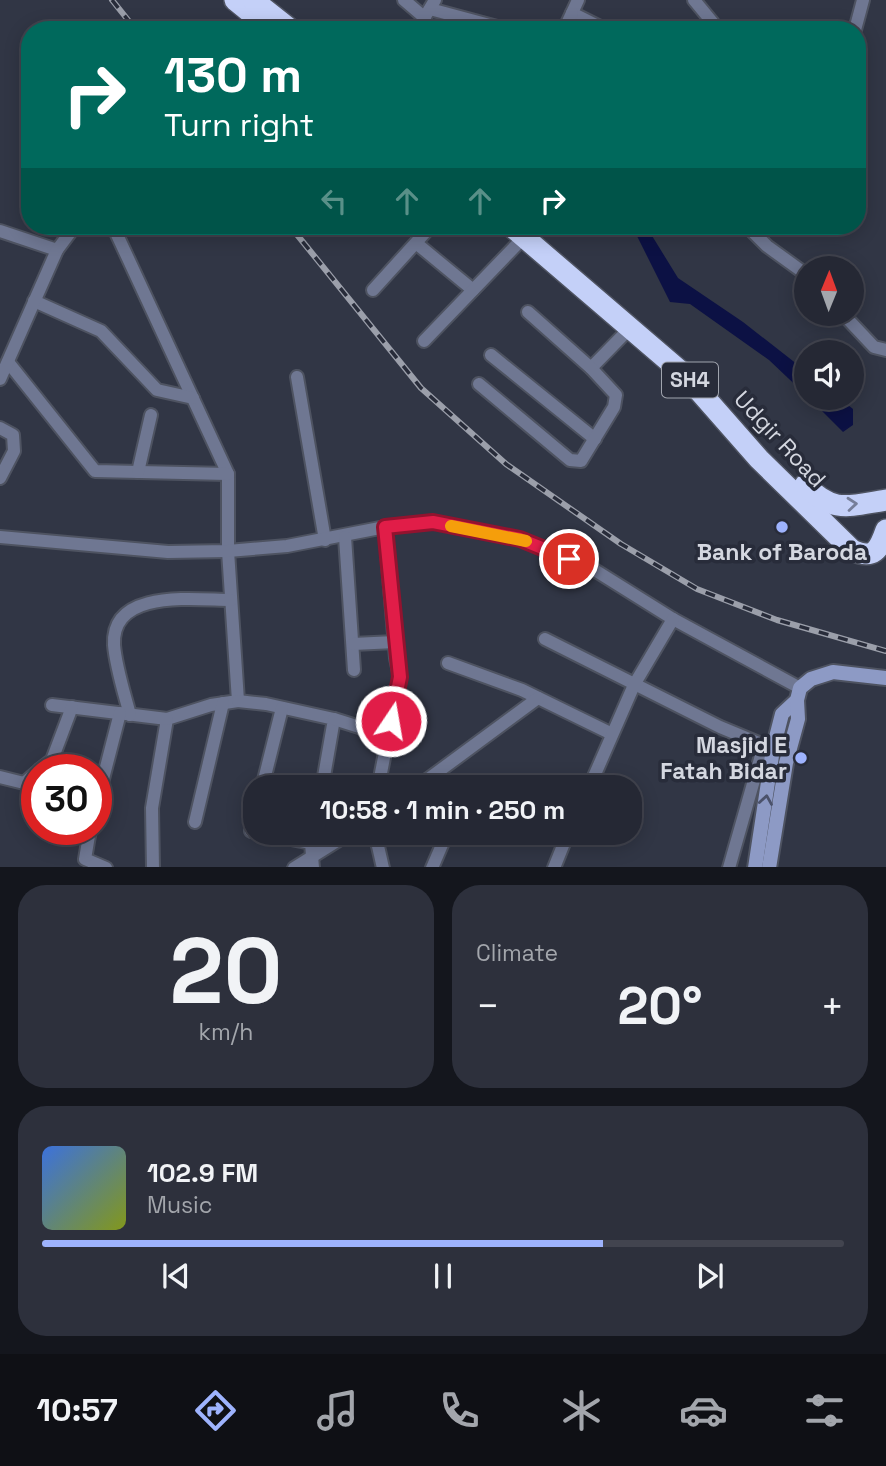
<!DOCTYPE html>
<meta charset="utf-8">
<style>
:root{--surface:#252834;--page:#2d303c;--text:#f1f3f6;--muted:#a3a6ac;--line:#42444f;--accent:#9eb3fd}
body{margin:0;font-family:"Space Grotesk",sans-serif;background:var(--page);color:var(--text);height:100vh;display:flex;flex-direction:column;font-size:26px;white-space:nowrap}
*{box-sizing:border-box;margin:0}
p{font-size:23px;color:var(--muted)}
.icon{flex:none;width:38px;height:38px;fill:none;stroke:currentColor;stroke-width:2;stroke-linecap:round;stroke-linejoin:round}
.map{position:relative;height:867px;overflow:hidden}
.details{display:flex;flex-direction:column;gap:18px;padding:18px;background:#14161d;flex:1}
.details>*{flex:none}
.hud{position:absolute;left:21px;top:21px;width:845px;height:214px;border-radius:28px;box-shadow:0 4px 18px #0003,0 0 0 2px var(--line);background:#00695c;color:#fff;overflow:hidden}
.needle{width:46px;rotate:1deg}
.controls{position:absolute;left:794px;top:256px;display:grid;gap:14px}
.controls a{display:grid;place-items:center;width:70px;height:70px;border-radius:50%;background:var(--surface);box-shadow:0 4px 18px #0003,0 0 0 2px var(--line);font-size:35px}
.speed{position:absolute;left:21px;top:754px;display:flex;gap:14px;font-size:35px;font-weight:700;text-align:center}
.speed>*{display:grid;place-content:center;width:91px;height:91px;border-radius:50%;background:var(--surface);box-shadow:0 4px 18px #0003,0 0 0 2px var(--line);line-height:1}
.speed .limit{border:10px solid #d22;background:#fff;color:#111}
.pin{position:absolute;display:grid;place-items:center;width:60px;height:60px;color:#fff;margin:-30px;border:4px solid #fff;border-radius:50%;box-shadow:0 2px 7px #0007}
.me{position:absolute;width:77px;margin:-38px;rotate:12deg;stroke-linejoin:round;filter:drop-shadow(0 0 5px #0008)}
.turn{display:flex;align-items:center;gap:24px;height:147px;padding:0 28px;font-size:32px}
.turn .icon{width:91px;height:91px;stroke-width:2.5}
.turn b{display:block;font-size:49px;line-height:60px}
.lanes{display:flex;align-items:center;height:66px;padding:0 28px;background:#0003;justify-content:center;gap:35px;direction:ltr}
.lanes .off{opacity:.35}
.big{font-size:52px;font-weight:700;line-height:1.1}
.details .card{flex:1;display:flex;flex-direction:column;justify-content:center;gap:10px;min-width:0;padding:0 24px;border-radius:28px;background:var(--page)}
.details .dial{align-items:center;gap:0}
.dial b{font-size:91px;line-height:1}
.song{display:flex;align-items:center;gap:21px}
.cover{width:84px;height:84px;border-radius:10px;background:linear-gradient(135deg,hsl(220 70% 55%),hsl(70 70% 35%))}
.played{height:7px;border-radius:4px;background:linear-gradient(90deg,var(--accent) 70%,var(--line) 70%)}
.keys{display:flex;justify-content:space-around;direction:ltr}
.heat{display:flex;justify-content:space-between;align-items:center;font-size:38px;direction:ltr}
.details .tiles{flex:1;display:grid;gap:18px;grid-template-columns:1fr 1fr}
.card:last-child{grid-column:span 2}
.trip{position:absolute;left:243px;top:775px;width:399px;height:70px;border-radius:28px;background:var(--surface);box-shadow:0 4px 18px #0003,0 0 0 2px var(--line);font-weight:700;line-height:70px;text-align:center}
.dock{display:flex;height:112px;justify-content:space-around;align-items:center;background:#0f1015;color:var(--muted)}
.dock .icon{width:49px;height:49px}
.dock .active{color:var(--accent)}
.dock b{font-size:32px;color:var(--text)}
.map>svg:first-child{display:block}
.water{fill:#0c1144}
.lines{fill:none;stroke-linecap:round;stroke-linejoin:round}
.street-casing{stroke:#4e5361;stroke-width:16}
.secondary-casing{stroke:#4e5361;stroke-width:18}
.highway-casing{stroke:#4e5361;stroke-width:24}
.street{stroke:#6f7792;stroke-width:12}
.secondary{stroke:#8d9ac5;stroke-width:14}
.highway{stroke:#c4d0f8;stroke-width:21}
.rail-casing{stroke:#9b9faa;stroke-width:6}
.rail{stroke:#282c3a;stroke-width:3.5;stroke-dasharray:10;stroke-linecap:butt}
.oneway{stroke:#767e99}
.oneway2{stroke:#4b526b}
.route-casing{stroke:#92132f;stroke-width:18}
.route{stroke:#e11d48;stroke-width:12}
.slow{stroke:#f59e0b;stroke-width:12}
.poi-dot{fill:#9eb3fd;stroke:#282c3a;stroke-width:2.5}
.labels{text-anchor:middle;stroke-width:7;stroke-linejoin:round;paint-order:stroke}
.shield{fill:#282c3a;stroke:#a0a4ae;stroke-width:2}
.shield-label{font-size:21px;font-weight:bold;fill:#d4d7e0}
.street-label{font-size:23px;fill:#d4d7e0;stroke:#282c3a}
.poi-label{font-size:23px;font-weight:bold;fill:#d4d7e0;stroke:#282c3a}
</style>
<div class="map">
<svg width="886" height="868" viewBox="0 0 886 868">
<rect width="100%" height="100%" fill="#313645"/>
<g class="water">
<path d="M632,226H646L678,278L743,322L807,372V396L769,360L690,304L670,302Z"/>
<path d="M808,397H838L853,409V425L843,432Z"/>
</g>
<g class="lines">
<defs>
<g id="street">
<path d="M404,0L425,18"/>
<path d="M578,0L572,13L606,30"/>
<path d="M694,0L713,23L712,30"/>
<path d="M430,9L497,27"/>
<path d="M417,30L435,0"/>
<path d="M564,30L572,13"/>
<path d="M855,30L863,0"/>
<path d="M113,226L228,474V551L238,701L211,705L167,719L152,808L153,868"/>
<path d="M747,226L767,246L807,275"/>
<path d="M0,231L57,250"/>
<path d="M416,243L473,290"/>
<path d="M373,290L431,226"/>
<path d="M34,301L101,331L157,390L193,398"/>
<path d="M842,313L874,347L886,350"/>
<path d="M424,341L525,236"/>
<path d="M491,355L595,439"/>
<path d="M8,362L95,471L228,474"/>
<path d="M591,368L632,326"/>
<path d="M297,377L325,540"/>
<path d="M0,379L57,250L75,226"/>
<path d="M479,384L570,460L581,461L614,407L616,395L591,368L528,312"/>
<path d="M0,428L13,435L14,451L0,478"/>
<path d="M138,472L151,415"/>
<path d="M0,537L168,552L228,551L287,546L385,527L433,522L520,539L593,569L673,619L800,688"/>
<path d="M345,537L354,670"/>
<path d="M545,639L720,727L773,749"/>
<path d="M353,644L395,642"/>
<path d="M448,663L522,690L612,734"/>
<path d="M238,701L266,704L334,719L322,788"/>
<path d="M52,705L167,719"/>
<path d="M130,715C124,692 116,668 114,645C111,588 195,600 231,600"/>
<path d="M334,719L388,736"/>
<path d="M39,770L52,760L72,707"/>
<path d="M0,777L24,783L37,772"/>
<path d="M262,788L282,708"/>
<path d="M378,788L400,677L396,658L385,527"/>
<path d="M416,788L538,698"/>
<path d="M589,788L634,685L673,619"/>
<path d="M96,806L120,713"/>
<path d="M256,812L251,831L256,832"/>
<path d="M195,822L223,703"/>
<path d="M90,830L85,859L106,868"/>
<path d="M261,833L311,843L313,868"/>
<path d="M375,833L383,868"/>
<path d="M294,868L350,833"/>
<path d="M432,868L447,833"/>
<path d="M554,868L568,833"/>
<path d="M729,868L764,745"/>
</g>
<g id="secondary">
<path d="M755,868L773,749L782,714L797,700L800,688L811,679L833,672L886,678"/>
<path d="M769,868L786,763L798,719L797,700"/>
</g>
<g id="highway">
<path d="M235,0L262,22"/>
<path d="M253,0L291,30"/>
<path d="M511,226L686,376L759,459L852,550C874,560 879,550 886,530"/>
<path d="M805,485C834,514 848,506 886,500"/>
</g>
</defs>
<use href="#street" class="street-casing"/>
<use href="#secondary" class="secondary-casing"/>
<use href="#highway" class="highway-casing"/>
<use href="#street" class="street"/>
<use href="#secondary" class="secondary"/>
<use href="#highway" class="highway"/>
<defs>
<g id="rail">
<path d="M112,0L136,30"/>
<path d="M290,226L421,388L506,464L621,544L697,589L777,620L886,651"/>
</g>
</defs>
<use href="#rail" class="rail-casing"/>
<use href="#rail" class="rail"/>
</g>
<defs><path id="oneway-chevron" d="M-2-3.5L2.5 0L-2 3.5" fill="none" stroke-width="1.6" stroke-linecap="round" stroke-linejoin="round" transform="scale(1.75)"/></defs>
<use class="oneway" href="#oneway-chevron" transform="translate(852 504) rotate(-5)"/>
<use class="oneway2" href="#oneway-chevron" transform="translate(766 800) rotate(-81)"/>
<g class="lines">
<defs>
<path id="route" d="M391,721L400,677L385,527L433,522L520,539L569,559"/>
</defs>
<use href="#route" class="route-casing"/>
<use href="#route" class="route"/>
<path class="slow" d="M451,526L526,541"/>
</g>
<g class="poi-dot">
<circle cx="782" cy="527" r="7"/>
<circle cx="801" cy="758" r="7"/>
</g>
<g class="labels">
<rect class="shield" x="662" y="362.5" width="56" height="35" rx="5"/>
<g class="shield-label">
<text x="690" y="387">SH4</text>
</g>
<g class="street-label">
<text transform="translate(780 439) rotate(47)" y="8">Udgir Road</text>
</g>
<g class="poi-label">
<text x="782" y="560">Bank of Baroda</text>
<text x="787" y="753" text-anchor="end">Masjid E<tspan x="787" dy="26">Fatah Bidar</tspan></text>
</g>
</g>
</svg>
<div class="controls">
<a><svg class="needle" viewBox="-14 -14 28 28"><path d="M0-13l5 13h-10z" fill="#e53935"/><path d="M0 13l5-13h-10z" fill="#a3a6ac"/></svg></a>
<a><svg class="icon" aria-label="sound" viewBox="0 0 24 24"><path d="M4 9h4l5-4v14l-5-4H4zM17 9q2 3 0 6"/></svg></a>
</div>
<div class="speed"><div class="limit">30</div></div>
<div class="pin" style="left:569px;top:559px;background:#d93025"><svg class="icon" aria-label="arrive" viewBox="0 0 24 24"><path d="M6 21V4h12l-3 4 3 4H6"/></svg></div>
<svg class="me" style="left:391px;top:721px" viewBox="-20 -20 40 40"><circle r="17" fill="#e11d48" stroke="#fff" stroke-width="3"/><path d="M0-11L8 9 0 5-8 9z" fill="#fff"/></svg>
<div class="trip">10:58 · 1 min · 250 m</div>
<div class="hud">
<div class="turn"><svg class="icon" aria-label="right" viewBox="0 0 24 24"><path d="M7 20v-9h11M14 6l5 5-5 5"/></svg><div><b>130 m</b>Turn right</div></div>
<div class="lanes"><svg class="icon off" aria-label="left" viewBox="0 0 24 24"><path d="M17 20v-9H6M10 6l-5 5 5 5"/></svg><svg class="icon off" aria-label="ahead" viewBox="0 0 24 24"><path d="M12 20V5M6 11l6-6 6 6"/></svg><svg class="icon off" aria-label="ahead" viewBox="0 0 24 24"><path d="M12 20V5M6 11l6-6 6 6"/></svg><svg class="icon" aria-label="right" viewBox="0 0 24 24"><path d="M7 20v-9h11M14 6l5 5-5 5"/></svg></div>
</div>
</div>
<section class="details">
<div class="tiles">
<div class="card dial"><b>20</b><p>km/h</p></div>
<div class="card"><p>Climate</p>
<div class="heat"><a>−</a><b class="big">20°</b><a>+</a></div>
</div>
<div class="card">
<div class="song"><i class="cover"></i><div><b>102.9 FM</b><p>Music</p></div></div>
<div class="played"></div>
<div class="keys"><svg class="icon" aria-label="previous" viewBox="0 0 24 24"><path d="M18 5L8 12l10 7zM5 5v14"/></svg><svg class="icon" aria-label="pause" viewBox="0 0 24 24"><path d="M8 5v14M16 5v14"/></svg><svg class="icon" aria-label="next" viewBox="0 0 24 24"><path d="M6 5l10 7-10 7zM19 5v14"/></svg></div>
</div>
</div>
</section>
<nav class="dock">
<b>10:57</b>
<svg class="icon active" aria-label="directions" viewBox="0 0 24 24"><path d="M12 3l9 9-9 9-9-9zM9 14v-3h6M13 9l2 2-2 2"/></svg>
<svg class="icon" aria-label="music" viewBox="0 0 24 24"><path d="M9 18V5l10-2v13"/><circle cx="6" cy="18" r="3"/><circle cx="16" cy="16" r="3"/></svg>
<svg class="icon" aria-label="phone" viewBox="0 0 24 24"><path d="M5 4h4l2 5-3 2q2 4 5 5l2-3 5 2v4C11 20 4 13 5 4z"/></svg>
<svg class="icon" aria-label="climate" viewBox="0 0 24 24"><path d="M12 3v18M4 7l16 10M4 17L20 7"/></svg>
<svg class="icon" aria-label="car" viewBox="0 0 24 24"><path d="M5 17H2v-5l4-1 3-4h7l3 4 3 1v5h-3M9 17h6M6 11h13"/><circle cx="7" cy="17" r="2"/><circle cx="17" cy="17" r="2"/></svg>
<svg class="icon" aria-label="filters" viewBox="0 0 24 24"><path d="M4 7h16M4 17h16"/><circle cx="9" cy="7" r="2"/><circle cx="15" cy="17" r="2"/></svg>
</nav>
